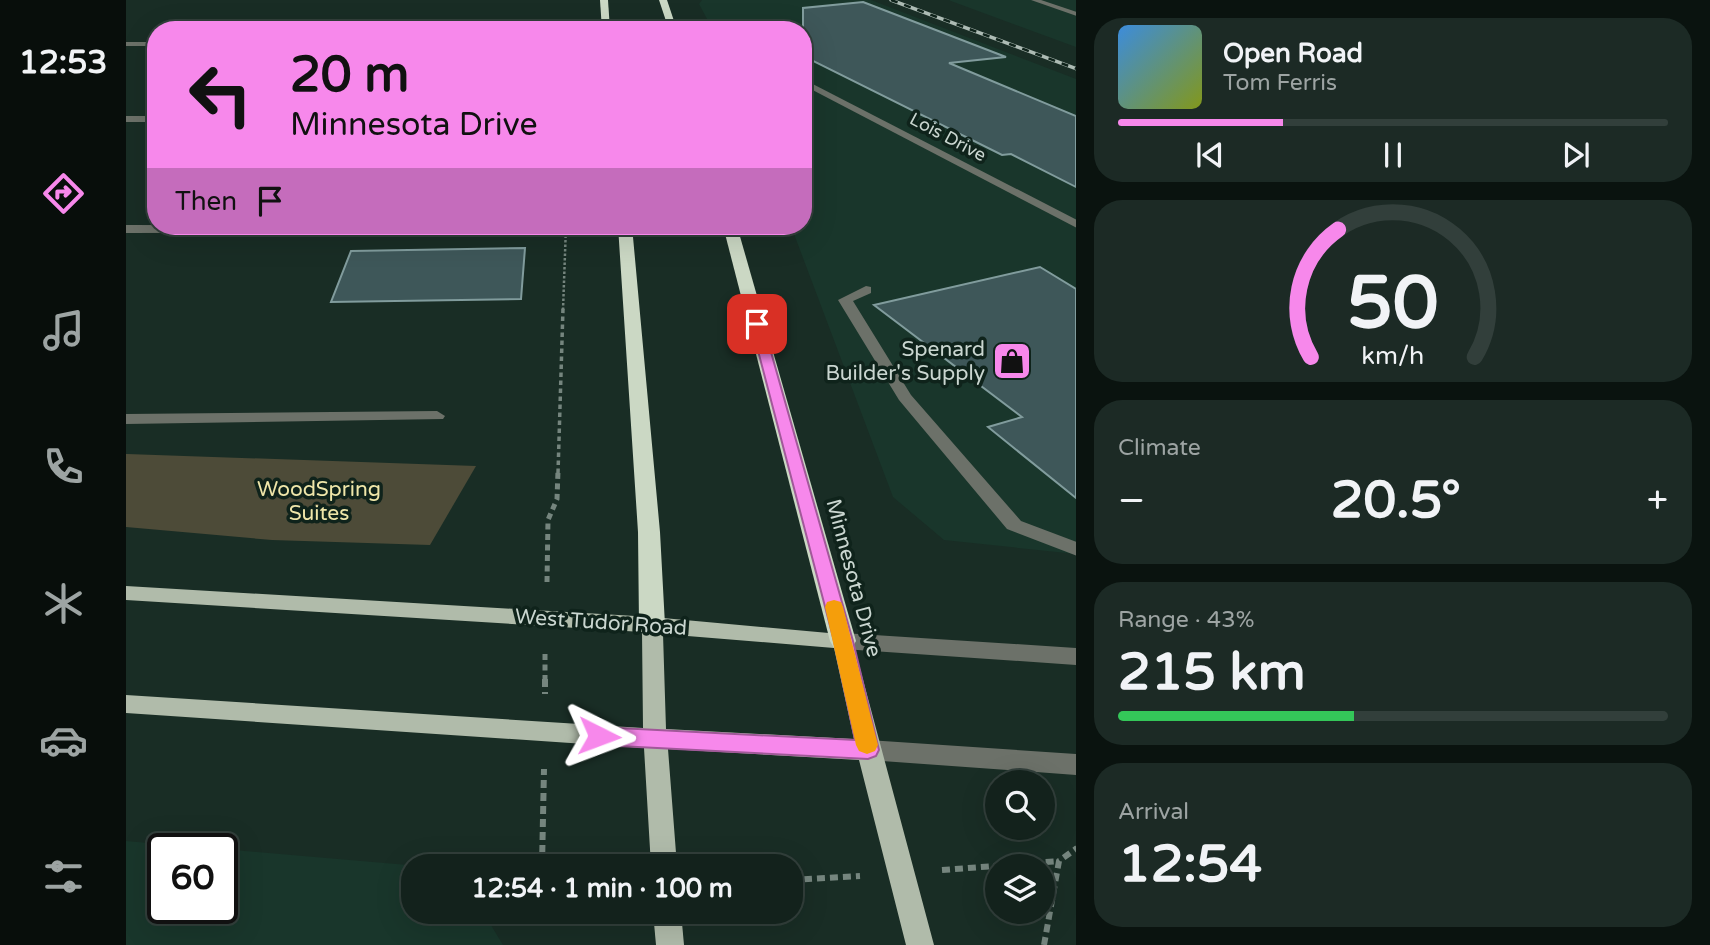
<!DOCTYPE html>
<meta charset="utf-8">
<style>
:root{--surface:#13221c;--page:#1c2a25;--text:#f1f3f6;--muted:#9da4a3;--line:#323f3b;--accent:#f788eb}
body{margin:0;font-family:"Varela Round",sans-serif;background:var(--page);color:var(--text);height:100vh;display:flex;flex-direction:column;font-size:26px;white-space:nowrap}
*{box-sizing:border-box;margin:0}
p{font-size:23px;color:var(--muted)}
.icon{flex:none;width:38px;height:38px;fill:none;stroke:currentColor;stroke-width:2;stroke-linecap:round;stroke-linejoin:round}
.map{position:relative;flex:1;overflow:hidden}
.panel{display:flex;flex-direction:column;gap:18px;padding:18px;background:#0a130f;width:634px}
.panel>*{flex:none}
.guide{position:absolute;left:21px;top:21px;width:665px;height:214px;border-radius:28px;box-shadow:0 7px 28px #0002,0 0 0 2px var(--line);background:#f788eb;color:#111;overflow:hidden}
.fabs{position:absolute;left:859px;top:770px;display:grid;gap:14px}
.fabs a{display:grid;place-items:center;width:70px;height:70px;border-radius:50%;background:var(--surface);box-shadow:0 7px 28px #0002,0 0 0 2px var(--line);font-size:35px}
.speed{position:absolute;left:21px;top:833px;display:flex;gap:14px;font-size:35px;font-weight:700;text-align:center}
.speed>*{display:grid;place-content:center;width:91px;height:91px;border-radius:50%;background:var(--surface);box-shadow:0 7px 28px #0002,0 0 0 2px var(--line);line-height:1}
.speed .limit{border:4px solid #111;border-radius:10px;background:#fff;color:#111}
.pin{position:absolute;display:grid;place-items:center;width:60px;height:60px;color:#fff;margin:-30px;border-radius:14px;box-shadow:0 4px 10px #0006}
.me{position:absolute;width:77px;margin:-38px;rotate:93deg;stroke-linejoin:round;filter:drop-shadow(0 0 5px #0008)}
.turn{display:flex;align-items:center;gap:24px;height:147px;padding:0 28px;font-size:32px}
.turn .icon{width:91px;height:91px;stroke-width:2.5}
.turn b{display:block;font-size:49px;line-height:60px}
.then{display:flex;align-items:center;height:66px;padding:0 28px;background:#0003;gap:14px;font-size:26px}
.big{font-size:52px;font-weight:800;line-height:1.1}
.panel .card{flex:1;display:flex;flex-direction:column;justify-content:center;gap:10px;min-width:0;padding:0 24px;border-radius:28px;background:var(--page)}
.panel .dial{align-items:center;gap:0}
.dial svg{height:182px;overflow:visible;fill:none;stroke:var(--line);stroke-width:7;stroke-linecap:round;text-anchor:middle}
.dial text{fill:var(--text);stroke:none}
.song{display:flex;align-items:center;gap:21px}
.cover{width:84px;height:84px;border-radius:10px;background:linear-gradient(135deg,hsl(210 70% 55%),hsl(70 70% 35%))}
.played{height:7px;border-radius:4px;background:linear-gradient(90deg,var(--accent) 30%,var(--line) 30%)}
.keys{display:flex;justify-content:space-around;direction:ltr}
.heat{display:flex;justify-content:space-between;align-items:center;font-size:38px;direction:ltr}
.charge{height:10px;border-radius:5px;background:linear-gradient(90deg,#34c759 43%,var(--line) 0)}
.trip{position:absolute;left:275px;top:854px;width:402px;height:70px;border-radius:28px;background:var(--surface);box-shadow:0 7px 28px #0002,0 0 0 2px var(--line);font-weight:800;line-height:70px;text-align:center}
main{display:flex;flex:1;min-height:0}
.menu{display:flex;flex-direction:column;width:126px;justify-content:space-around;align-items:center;background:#080e0b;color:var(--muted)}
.menu .icon{width:49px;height:49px}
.menu .on{color:var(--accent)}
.menu b{font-size:32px;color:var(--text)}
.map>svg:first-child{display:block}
.built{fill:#19362b}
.green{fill:#4d4b38}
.building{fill:#3e5759;stroke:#819c9d;stroke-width:2}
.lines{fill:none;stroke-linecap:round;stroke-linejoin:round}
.path-far3{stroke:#75857e;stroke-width:2.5;stroke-dasharray:2.5 2;stroke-linecap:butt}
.path-far2{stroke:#75857e;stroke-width:3.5;stroke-dasharray:4.5 3.5;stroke-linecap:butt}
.path-far1{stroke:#75857e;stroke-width:5;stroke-dasharray:6 4.5;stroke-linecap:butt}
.path{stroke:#75857e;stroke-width:6;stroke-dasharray:8 5;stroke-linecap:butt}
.minor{fill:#6c7169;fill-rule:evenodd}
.major{fill:#b0bbaa;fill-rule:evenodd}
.highway{fill:#cbd8c4;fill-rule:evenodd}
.rail-casing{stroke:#adbbb4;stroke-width:3.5}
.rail{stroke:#0f231b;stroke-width:2.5;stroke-dasharray:7;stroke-linecap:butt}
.route{fill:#f788eb;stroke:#a15899;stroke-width:2}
.slow{fill:#f59e0b}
.labels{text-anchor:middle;stroke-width:7;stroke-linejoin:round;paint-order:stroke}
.far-street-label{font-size:18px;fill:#cad6d0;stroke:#0f231b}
.poi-label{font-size:21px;fill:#cad6d0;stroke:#0f231b;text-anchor:end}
.park-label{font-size:21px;fill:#efe6a9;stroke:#0f231b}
.street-label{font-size:21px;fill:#cad6d0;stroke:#0f231b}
</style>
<main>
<nav class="menu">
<b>12:53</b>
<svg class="icon on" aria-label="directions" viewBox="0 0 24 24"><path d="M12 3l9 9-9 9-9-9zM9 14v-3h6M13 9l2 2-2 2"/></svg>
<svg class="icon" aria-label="music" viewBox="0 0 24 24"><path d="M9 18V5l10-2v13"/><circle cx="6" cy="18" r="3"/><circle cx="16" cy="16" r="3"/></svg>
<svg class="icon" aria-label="phone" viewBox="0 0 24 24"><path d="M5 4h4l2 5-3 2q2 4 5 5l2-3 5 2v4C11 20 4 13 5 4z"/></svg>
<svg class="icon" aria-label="climate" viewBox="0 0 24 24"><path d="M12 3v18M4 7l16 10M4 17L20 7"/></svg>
<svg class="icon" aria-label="car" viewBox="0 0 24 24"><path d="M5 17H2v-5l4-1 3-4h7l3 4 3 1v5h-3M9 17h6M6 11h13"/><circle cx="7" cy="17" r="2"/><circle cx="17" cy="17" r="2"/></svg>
<svg class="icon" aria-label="filters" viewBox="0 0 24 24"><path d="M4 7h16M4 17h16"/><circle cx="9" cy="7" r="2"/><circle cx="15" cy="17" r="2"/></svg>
</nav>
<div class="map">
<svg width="951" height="945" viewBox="0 0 951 945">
<rect width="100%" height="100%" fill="#192d25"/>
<g class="built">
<path d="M576,0H745L950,79V554L818,540L767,497L665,226H677V30H587L573,4Z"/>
<path d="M823,0H950V47L825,1Z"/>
<path d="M0,841L88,849H37V908H96V849L293,866H287V912H357L377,945H0Z"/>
</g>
<path class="green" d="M0,454H1L350,466L304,545L146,540L0,527Z"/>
<g class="building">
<path d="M737,2L880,57L823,63L950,116V187L885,154L876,155L677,56V8Z"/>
<path d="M399,248L395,299L205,302L225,251Z"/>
<path d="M914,267L950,289V498L862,427L896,417L748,305Z"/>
</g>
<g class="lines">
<path class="path-far3" d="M437,310L440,226"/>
<path class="path-far2" d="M432,473L437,308"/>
<g class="path-far1">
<path d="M421,582L422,520L431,499L432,471"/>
<path d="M419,654V681"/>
</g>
<g class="path">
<path d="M419,679V694"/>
<path d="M416,866L418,769"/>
<path d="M816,870L933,861"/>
<path d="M665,880L734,876"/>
<path d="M918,945L933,861L951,848"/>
</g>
<g class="minor">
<path d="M905,0H915L951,12V16Z"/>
<rect x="0" y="42" width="30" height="4"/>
<path d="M677,79L951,220V228L677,85Z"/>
<rect x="0" y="116" width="30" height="6"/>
<path d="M0,225L357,226L359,228L353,232L0,233Z"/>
<path d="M740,286L745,287V293L727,301L785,395L895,521L951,542V556L881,529L773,400L712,300Z"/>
<path d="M311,411L319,416L317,419L0,424V414Z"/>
<path d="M717,633L951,648V665L717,649L709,647L706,641L709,635Z"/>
<path d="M742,740L951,754V775L742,760L734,757L730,750L734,743Z"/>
</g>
<g class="major">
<path d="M0,586L526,617L725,635L808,945H780L733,760L542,749L551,866H525L518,748L0,713V695L517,728L516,632L0,600ZM537,634L708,648L728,739L540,729Z"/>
<path d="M527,912H555L558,945H530Z"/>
</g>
<g class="highway">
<path d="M474,0H482L484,30H476Z"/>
<path d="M533,0H541L551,30H543Z"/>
<path d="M492,226H506L534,532L539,625L535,632L526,635L517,632L513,625L512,532Z"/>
<path d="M597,226H611L730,641L726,648L717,651L708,648L704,641Z"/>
</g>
<defs>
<path id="rail" d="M765,0L951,69"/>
</defs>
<use href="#rail" class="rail-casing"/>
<use href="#rail" class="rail"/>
</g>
<path class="route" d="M631,320L637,324L727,641L753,750L750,756L742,759L473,745L466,742L463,736L466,729L473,727L729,740L708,641L625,324Z"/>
<path class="slow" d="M708,600L715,602L717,607L752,745L749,751L741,754L733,751L730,745L699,607L701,602Z"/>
<defs>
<symbol id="shop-square" viewBox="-11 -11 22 22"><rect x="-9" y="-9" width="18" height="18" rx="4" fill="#f788eb" stroke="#0f231b"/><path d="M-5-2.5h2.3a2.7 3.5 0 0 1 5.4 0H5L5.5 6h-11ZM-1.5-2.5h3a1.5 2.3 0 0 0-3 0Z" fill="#111"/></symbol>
</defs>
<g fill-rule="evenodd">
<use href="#shop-square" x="864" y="339" width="44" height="44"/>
</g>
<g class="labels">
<g class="far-street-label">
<text transform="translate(822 137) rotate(28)" y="6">Lois Drive</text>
</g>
<g class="poi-label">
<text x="859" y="356">Spenard<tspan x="859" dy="24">Builder's Supply</tspan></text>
</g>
<g class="park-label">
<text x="193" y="496">WoodSpring<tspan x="193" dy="24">Suites</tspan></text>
</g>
<g class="street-label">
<text transform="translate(728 578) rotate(75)" y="7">Minnesota Drive</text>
<text transform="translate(475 622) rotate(4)" y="7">West Tudor Road</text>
</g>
</g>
</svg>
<div class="fabs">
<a><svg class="icon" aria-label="search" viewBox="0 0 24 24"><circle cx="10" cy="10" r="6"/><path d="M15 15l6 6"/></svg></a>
<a><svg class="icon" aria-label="layers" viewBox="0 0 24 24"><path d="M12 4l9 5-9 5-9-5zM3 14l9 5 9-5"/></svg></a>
</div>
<div class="speed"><div class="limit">60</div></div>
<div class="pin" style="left:631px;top:324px;background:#d93025"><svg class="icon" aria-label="arrive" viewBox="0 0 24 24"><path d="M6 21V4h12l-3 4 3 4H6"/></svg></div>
<svg class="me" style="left:473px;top:736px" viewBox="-20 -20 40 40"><path d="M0-17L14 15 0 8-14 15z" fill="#f788eb" stroke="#fff" stroke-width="4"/></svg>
<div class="trip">12:54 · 1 min · 100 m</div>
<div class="guide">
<div class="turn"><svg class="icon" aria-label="left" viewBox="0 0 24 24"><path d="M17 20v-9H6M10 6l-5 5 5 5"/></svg><div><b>20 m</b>Minnesota Drive</div></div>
<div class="then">Then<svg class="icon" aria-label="arrive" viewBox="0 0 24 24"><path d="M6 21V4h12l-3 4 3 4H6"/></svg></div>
</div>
</div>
<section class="panel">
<div class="card">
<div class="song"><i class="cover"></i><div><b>Open Road</b><p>Tom Ferris</p></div></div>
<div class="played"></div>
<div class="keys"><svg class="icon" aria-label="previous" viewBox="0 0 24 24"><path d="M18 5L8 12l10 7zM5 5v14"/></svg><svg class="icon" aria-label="pause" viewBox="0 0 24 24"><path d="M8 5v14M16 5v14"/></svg><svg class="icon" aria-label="next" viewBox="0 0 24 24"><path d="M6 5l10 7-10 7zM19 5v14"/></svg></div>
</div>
<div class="card dial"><svg viewBox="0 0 100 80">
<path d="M14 69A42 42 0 1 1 86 69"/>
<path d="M14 69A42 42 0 0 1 26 13" stroke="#f788eb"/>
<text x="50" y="56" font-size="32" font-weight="700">50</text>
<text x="50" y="72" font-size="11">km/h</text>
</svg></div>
<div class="card"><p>Climate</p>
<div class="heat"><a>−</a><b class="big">20.5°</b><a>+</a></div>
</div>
<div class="card"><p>Range · 43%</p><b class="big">215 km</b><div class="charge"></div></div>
<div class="card"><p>Arrival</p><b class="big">12:54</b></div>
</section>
</main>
